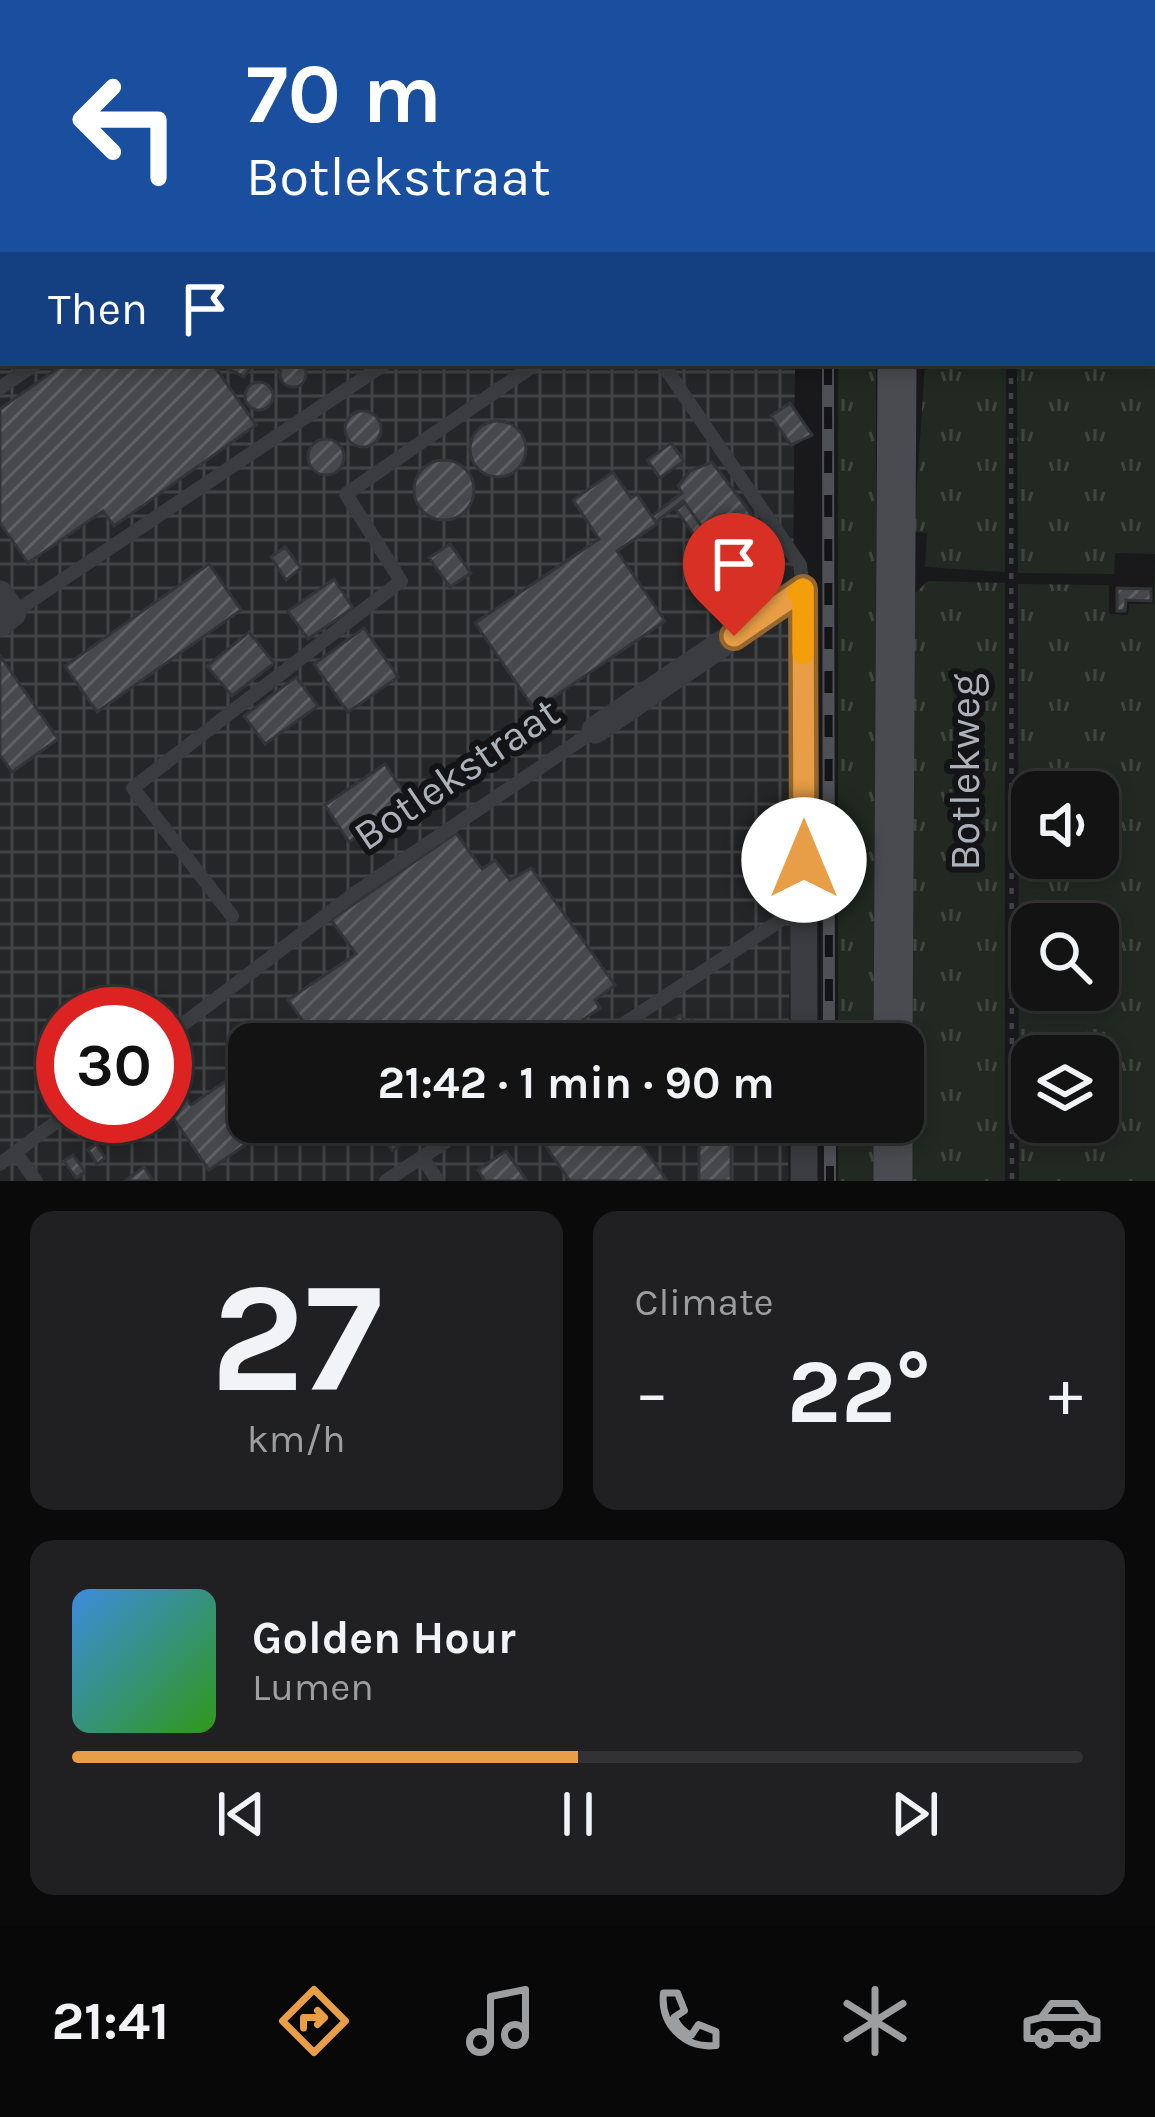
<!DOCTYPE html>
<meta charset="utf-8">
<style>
:root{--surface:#131314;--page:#202022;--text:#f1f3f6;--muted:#9d9ea0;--line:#323234;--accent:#e79e46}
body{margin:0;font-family:Karla,sans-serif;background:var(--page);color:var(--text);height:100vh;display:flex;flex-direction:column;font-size:45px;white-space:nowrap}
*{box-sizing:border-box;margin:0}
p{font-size:39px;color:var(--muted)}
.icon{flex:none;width:66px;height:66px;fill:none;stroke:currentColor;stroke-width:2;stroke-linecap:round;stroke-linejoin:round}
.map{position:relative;height:1181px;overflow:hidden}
.panel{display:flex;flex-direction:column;gap:30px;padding:30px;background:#0a0a0b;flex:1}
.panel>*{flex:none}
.guide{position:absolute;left:0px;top:0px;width:1155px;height:366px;box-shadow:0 6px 18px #0003,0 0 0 3px var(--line);background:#1a4fa0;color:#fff;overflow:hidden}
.buttons{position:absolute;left:1011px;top:771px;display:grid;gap:24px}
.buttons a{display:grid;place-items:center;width:108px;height:108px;border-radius:24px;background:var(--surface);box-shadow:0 6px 18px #0003,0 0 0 3px var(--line);font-size:60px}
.speed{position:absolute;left:36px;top:987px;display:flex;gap:24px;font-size:60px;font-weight:700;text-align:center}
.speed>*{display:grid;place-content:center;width:156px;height:156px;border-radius:50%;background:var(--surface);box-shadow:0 6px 18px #0003,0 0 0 3px var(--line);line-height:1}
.speed .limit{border:18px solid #d22;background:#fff;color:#111}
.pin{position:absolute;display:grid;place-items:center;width:102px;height:102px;color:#fff;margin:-123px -51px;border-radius:50% 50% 50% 0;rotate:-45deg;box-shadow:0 0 12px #0007}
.pin .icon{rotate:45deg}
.me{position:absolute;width:132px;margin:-66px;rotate:0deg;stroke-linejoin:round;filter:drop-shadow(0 0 9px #0008)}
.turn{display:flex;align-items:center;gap:42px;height:252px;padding:0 48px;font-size:54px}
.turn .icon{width:156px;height:156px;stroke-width:2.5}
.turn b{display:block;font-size:84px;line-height:102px}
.then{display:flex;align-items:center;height:114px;padding:0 48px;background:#0003;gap:24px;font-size:45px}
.big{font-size:90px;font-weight:700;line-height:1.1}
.panel .widget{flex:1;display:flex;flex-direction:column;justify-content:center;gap:18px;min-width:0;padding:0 42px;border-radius:24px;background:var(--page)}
.panel .dial{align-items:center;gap:0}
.dial b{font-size:156px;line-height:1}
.song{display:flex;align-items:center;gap:36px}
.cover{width:144px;height:144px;border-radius:18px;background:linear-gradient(135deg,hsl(210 70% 55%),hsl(110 70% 35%))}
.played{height:12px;border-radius:6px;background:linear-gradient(90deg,var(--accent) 50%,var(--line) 50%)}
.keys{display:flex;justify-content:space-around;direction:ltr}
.heat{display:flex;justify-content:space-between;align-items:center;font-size:66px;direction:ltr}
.panel .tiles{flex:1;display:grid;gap:30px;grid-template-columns:1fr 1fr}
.widget:last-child{grid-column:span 2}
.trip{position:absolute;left:228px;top:1023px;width:696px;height:120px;border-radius:24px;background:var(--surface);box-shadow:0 6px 18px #0003,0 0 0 3px var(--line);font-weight:700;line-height:120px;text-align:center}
.dock{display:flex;height:192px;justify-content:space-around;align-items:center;background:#080808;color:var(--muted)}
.dock .icon{width:84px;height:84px}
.dock .current{color:var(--accent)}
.dock b{font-size:54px;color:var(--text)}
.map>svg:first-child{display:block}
.industrial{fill:url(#industrial-grid);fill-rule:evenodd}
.grass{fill:url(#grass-tufts);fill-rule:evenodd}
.building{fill:url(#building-hatch);stroke:#333437;stroke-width:3}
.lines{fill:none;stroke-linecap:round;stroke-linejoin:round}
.path{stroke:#414347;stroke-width:4.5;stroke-dasharray:6 9;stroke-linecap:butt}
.lane{stroke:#3a3c40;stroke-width:14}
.street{stroke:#3a3c40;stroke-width:27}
.secondary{stroke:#494b50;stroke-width:39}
.rail-casing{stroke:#4e5055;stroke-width:12}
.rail{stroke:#141416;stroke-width:8;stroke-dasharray:22;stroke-linecap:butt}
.route-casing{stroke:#96672e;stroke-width:30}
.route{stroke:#e79e46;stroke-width:21}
.slow{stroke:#f59e0b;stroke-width:21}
.labels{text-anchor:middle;stroke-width:12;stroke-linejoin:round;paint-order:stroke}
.street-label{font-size:42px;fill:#adb2ba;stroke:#141416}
</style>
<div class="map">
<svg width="1155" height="1181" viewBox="0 0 1155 1181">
<defs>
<pattern id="industrial-grid" width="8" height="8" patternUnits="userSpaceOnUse" patternTransform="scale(3)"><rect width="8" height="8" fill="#252628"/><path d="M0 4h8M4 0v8" fill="none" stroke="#424345"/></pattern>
<pattern id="grass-tufts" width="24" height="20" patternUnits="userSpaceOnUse" patternTransform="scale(3)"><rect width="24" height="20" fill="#212922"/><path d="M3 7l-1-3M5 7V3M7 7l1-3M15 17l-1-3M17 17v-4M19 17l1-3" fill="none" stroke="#3f4640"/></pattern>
<pattern id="building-hatch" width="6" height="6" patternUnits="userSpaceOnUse" patternTransform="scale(3)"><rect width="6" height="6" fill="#46484b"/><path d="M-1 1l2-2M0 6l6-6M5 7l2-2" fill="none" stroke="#5e6063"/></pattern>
</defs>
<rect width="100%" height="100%" fill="#19191b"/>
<path class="industrial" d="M0,0H797L3,3V363H795L789,1044H249V1122H789L788,1181H0ZM63,1014H165V1116H63Z"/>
<g class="grass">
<path d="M1016,0H1155V554L1115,553L1114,574L1018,573L1017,363H1152V3Z"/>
<rect x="838" y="363" width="38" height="681"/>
<path d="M925,363H1006L1005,572L925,567L927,533L914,532Z"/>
<path d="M1155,562V1181H1019L1018,584L1109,585V614L1128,615L1129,604H1154ZM1098,792V858H1032V792ZM1098,924V990H1032V924ZM1032,1056H1098V1122H1032Z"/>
<path d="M928,581L1005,583V1181H911L910,598Z"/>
<rect x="838" y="1122" width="38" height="59"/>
</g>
<g class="building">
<path d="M435,0H500L495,3Z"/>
<path d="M0,5L3,7L0,64Z"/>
<circle cx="293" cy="374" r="13"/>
<path d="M65,363H212L256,425L114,526L103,511L28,563L0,523V409Z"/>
<path d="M254,363L244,377L227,368V363Z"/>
<circle cx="259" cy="396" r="14"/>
<path d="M790,403L812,435L791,445L771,416Z"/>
<circle cx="363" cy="429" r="18"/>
<circle cx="498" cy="449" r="28"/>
<circle cx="326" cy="457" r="18"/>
<path d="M671,443L684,461L660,478L647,460Z"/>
<circle cx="444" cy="490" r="30"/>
<path d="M712,462L774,544L734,572L683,501L656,522L652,516L682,493L678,486L690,471Z"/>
<path d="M613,472L631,498L637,494L657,524L617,551L665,621L535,710L475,623L599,539L573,500Z"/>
<path d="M685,503L706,533L697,539L676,510Z"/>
<path d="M450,544L471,573L450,587L429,558Z"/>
<path d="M285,547L301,568L286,580L271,557Z"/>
<path d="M209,564L241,610L97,712L65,666Z"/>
<path d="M334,579L353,608L308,639L288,611Z"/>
<path d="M1117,588L1151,589V601L1126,600L1125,611H1117Z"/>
<path d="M364,628L398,677L348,712L314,664Z"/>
<path d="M249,632L274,663L232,696L207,666Z"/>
<path d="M0,656L58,739L12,772L0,755Z"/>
<path d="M296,677L318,706L265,744L244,716Z"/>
<path d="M385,764L410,802L349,842L325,805Z"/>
<path d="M456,833L482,869L495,860L510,880L531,868L615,985L595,1000L600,1008L547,1044H319L288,1000L356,954L331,920Z"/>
<path d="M680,1015L687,1024L692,1020L708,1044H651L658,1039L654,1033Z"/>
<path d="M281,1026L293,1044H256Z"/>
<path d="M249,1065V1122H278L209,1170L165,1106V1098L179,1088L191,1105Z"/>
<path d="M373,1122H434L392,1151Z"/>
<path d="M548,1122H626L667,1181H570L535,1131Z"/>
<rect x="699" y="1122" width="32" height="59"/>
<path d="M96,1144L105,1158L97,1164L88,1150Z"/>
<path d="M506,1151L527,1181H485L478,1170Z"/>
<path d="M73,1155L85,1172L76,1178L64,1161Z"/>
<path d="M144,1167L153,1181H125Z"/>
</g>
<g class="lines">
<g class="path">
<path d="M1009,3V0"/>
<path d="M1011,363L1012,1181"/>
</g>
<g class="lane">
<path d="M222,0L224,3"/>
<path d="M766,0V3"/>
<path d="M558,3L562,0"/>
<path d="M662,363L800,565L803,589"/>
<path d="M0,388L37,363"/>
<path d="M13,613L386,363"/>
<path d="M232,916L133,788L401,581L346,494L537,363"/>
<path d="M165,1038L355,893L595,730"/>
<path d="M593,1044L804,905"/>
<path d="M16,1153L36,1181"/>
<path d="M422,1157L438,1181"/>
<path d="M0,1164L64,1116"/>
<path d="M386,1181L475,1122"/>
</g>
<g class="street">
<path d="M803,589L804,1044"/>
<path d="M0,594L13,613L0,623"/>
<path d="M595,730L803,589"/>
<path d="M804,1122V1181"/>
</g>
<g class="secondary">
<path d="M885,0V3"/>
<path d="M915,3V0"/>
<path d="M893,1044L897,363"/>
<path d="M893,1181V1122"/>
</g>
<defs>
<g id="rail">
<path d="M827,0V3"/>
<path d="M828,363L829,1044"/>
<path d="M830,1122V1181"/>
</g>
</defs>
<use href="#rail" class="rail-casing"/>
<use href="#rail" class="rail"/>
</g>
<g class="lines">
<defs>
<path id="route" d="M734,636L803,589L804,860"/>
</defs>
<use href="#route" class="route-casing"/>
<use href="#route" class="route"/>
<path class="slow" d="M798,593L803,589V654"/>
</g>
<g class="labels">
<g class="street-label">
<text transform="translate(964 772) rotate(-90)" y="15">Botlekweg</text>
<text transform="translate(456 773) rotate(-34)" y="15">Botlekstraat</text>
</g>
</g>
</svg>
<div class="buttons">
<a><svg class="icon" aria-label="sound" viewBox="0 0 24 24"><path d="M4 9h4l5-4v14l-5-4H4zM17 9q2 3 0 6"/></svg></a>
<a><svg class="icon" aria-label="search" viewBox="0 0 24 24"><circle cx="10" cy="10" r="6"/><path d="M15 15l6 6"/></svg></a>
<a><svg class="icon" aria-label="layers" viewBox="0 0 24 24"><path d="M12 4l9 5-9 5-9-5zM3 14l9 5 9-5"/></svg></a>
</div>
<div class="speed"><div class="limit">30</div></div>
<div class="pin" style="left:734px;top:636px;background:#d93025"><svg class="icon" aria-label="arrive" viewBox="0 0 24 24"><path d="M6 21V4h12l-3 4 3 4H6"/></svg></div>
<svg class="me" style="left:804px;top:860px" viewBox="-20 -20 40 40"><circle r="19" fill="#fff"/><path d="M0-13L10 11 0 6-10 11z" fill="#e79e46"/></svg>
<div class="trip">21:42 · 1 min · 90 m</div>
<div class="guide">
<div class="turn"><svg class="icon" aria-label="left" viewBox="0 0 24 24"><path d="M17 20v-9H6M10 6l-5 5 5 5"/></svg><div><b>70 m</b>Botlekstraat</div></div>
<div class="then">Then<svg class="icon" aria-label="arrive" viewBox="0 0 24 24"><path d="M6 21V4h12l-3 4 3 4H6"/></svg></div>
</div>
</div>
<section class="panel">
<div class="tiles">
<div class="widget dial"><b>27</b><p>km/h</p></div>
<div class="widget"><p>Climate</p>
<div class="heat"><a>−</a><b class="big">22°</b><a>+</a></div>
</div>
<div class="widget">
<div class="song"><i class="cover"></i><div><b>Golden Hour</b><p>Lumen</p></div></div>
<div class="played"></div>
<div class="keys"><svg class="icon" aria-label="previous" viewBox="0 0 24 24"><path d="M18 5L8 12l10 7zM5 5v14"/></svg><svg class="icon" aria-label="pause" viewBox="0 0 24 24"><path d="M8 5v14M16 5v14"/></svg><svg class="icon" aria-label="next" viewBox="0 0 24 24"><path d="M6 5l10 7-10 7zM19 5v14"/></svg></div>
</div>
</div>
</section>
<nav class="dock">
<b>21:41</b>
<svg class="icon current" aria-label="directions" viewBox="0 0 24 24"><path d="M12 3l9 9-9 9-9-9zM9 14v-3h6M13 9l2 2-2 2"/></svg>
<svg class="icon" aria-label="music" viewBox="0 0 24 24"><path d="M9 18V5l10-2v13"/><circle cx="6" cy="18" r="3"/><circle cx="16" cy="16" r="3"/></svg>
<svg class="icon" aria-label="phone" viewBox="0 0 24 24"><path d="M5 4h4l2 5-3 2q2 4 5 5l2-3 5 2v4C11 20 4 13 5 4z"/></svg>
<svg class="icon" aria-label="climate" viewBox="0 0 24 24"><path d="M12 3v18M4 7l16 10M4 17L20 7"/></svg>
<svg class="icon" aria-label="car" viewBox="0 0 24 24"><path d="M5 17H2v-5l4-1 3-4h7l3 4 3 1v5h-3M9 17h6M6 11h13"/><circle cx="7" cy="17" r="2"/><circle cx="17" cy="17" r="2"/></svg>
</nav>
